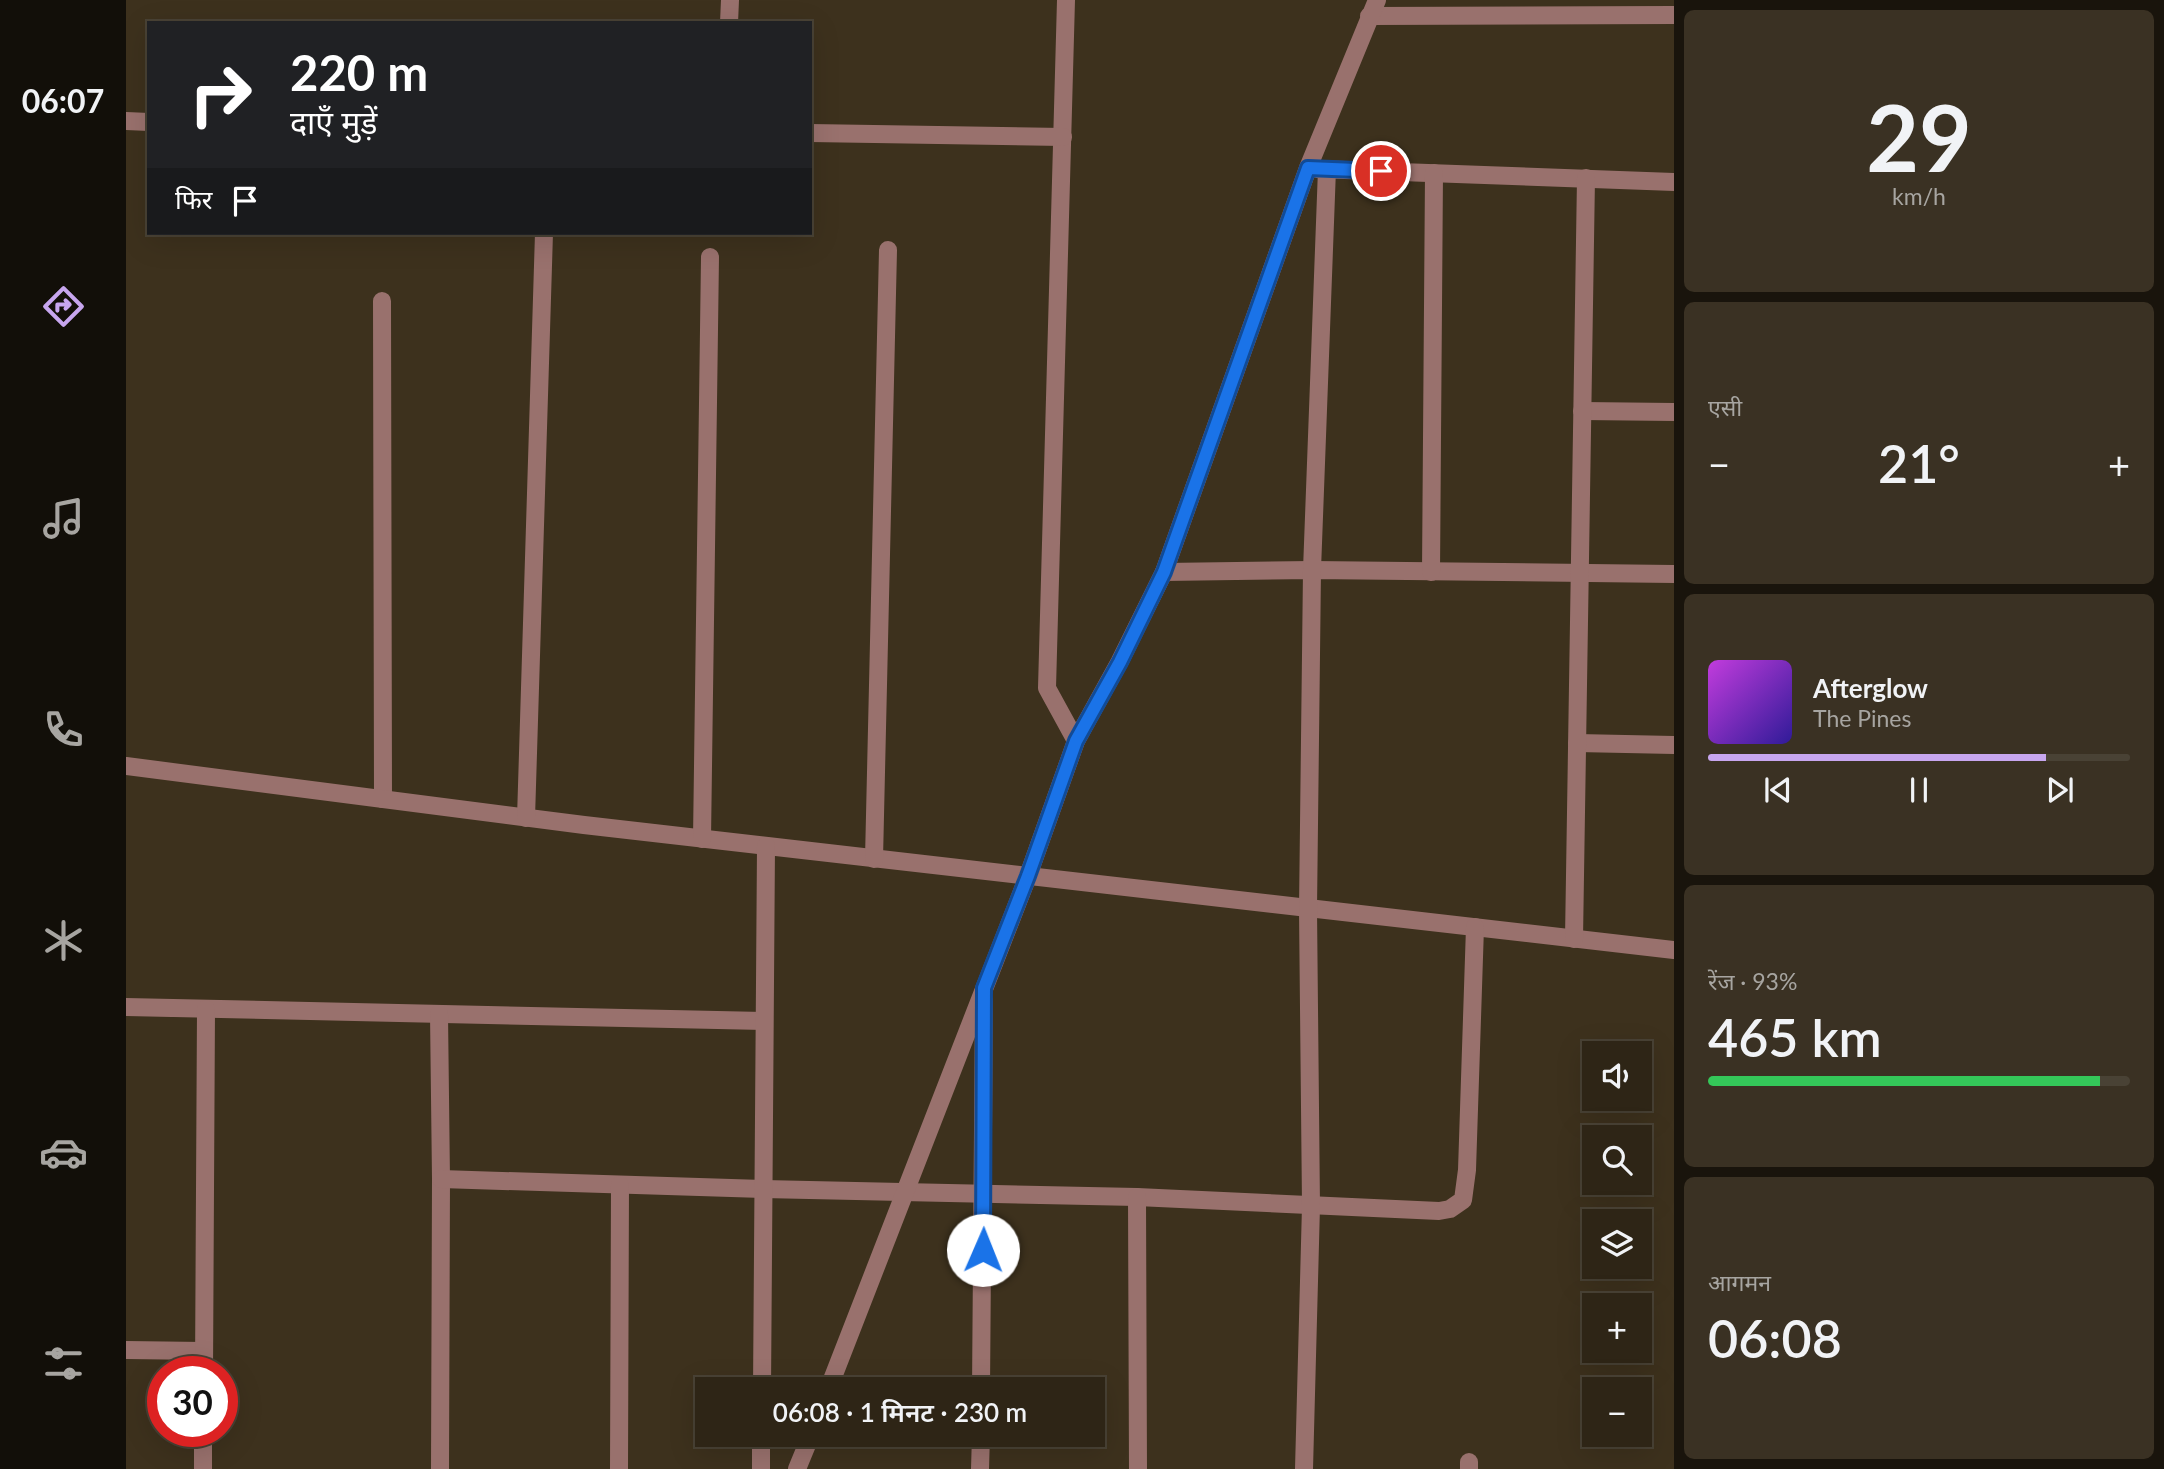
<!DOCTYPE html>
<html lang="hi">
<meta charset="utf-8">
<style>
:root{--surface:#2e2516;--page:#3a3123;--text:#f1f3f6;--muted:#a7a5a1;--line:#494235;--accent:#c7a6ef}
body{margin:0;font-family:Lato,"Noto Sans Devanagari",sans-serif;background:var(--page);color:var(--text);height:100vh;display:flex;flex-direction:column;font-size:26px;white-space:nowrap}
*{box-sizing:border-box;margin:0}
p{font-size:23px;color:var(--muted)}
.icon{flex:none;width:38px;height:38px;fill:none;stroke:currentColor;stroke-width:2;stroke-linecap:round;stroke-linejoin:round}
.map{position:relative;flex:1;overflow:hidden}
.sheet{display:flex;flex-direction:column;gap:10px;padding:10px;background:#19140c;width:490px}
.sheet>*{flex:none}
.banner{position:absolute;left:21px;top:21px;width:665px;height:214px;border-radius:0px;box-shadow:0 7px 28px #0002,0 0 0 2px var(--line);background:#202124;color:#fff;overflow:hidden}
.controls{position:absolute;left:1456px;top:1041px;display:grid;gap:14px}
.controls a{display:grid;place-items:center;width:70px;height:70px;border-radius:0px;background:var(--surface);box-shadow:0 7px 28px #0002,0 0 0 2px var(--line);font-size:35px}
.speed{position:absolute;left:21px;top:1356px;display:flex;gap:14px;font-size:35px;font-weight:700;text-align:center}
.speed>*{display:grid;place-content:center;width:91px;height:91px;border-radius:50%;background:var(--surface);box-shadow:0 7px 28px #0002,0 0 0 2px var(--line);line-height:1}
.speed .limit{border:10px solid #d22;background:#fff;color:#111}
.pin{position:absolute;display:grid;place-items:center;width:60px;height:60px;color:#fff;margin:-30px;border:4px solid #fff;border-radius:50%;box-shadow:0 2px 7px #0007}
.me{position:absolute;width:77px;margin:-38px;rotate:1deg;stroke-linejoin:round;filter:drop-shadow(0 0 5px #0008)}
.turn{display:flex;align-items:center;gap:24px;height:147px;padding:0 28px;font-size:32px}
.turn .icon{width:91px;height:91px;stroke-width:2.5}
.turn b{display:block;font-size:49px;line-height:60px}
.then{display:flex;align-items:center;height:66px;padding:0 28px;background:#0003;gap:14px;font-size:26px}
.big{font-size:52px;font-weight:600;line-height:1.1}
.sheet .tile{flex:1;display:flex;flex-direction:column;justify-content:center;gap:10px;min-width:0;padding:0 24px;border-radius:10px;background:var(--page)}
.sheet .dial{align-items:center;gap:0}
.dial b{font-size:91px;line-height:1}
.song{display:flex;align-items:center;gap:21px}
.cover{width:84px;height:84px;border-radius:10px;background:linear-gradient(135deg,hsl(290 70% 55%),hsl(250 70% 35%))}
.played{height:7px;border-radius:4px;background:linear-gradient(90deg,var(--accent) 80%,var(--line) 80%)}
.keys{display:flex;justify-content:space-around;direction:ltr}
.heat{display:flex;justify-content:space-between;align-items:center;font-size:38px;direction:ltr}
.charge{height:10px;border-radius:5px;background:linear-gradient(90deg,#34c759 93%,var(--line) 0)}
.trip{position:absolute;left:569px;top:1377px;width:410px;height:70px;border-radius:0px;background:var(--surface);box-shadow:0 7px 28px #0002,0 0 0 2px var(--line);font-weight:600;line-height:70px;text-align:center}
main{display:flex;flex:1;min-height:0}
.tabs{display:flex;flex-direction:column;width:126px;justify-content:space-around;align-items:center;background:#120f09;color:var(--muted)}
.tabs .icon{width:49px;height:49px}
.tabs .active{color:var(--accent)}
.tabs b{font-size:32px;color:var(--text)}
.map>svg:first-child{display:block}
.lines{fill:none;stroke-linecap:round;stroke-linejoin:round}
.minor{stroke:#99716d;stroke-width:18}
.route-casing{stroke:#114b97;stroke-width:18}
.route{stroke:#1a73e8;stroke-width:12}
</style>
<main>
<nav class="tabs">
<b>06:07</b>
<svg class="icon active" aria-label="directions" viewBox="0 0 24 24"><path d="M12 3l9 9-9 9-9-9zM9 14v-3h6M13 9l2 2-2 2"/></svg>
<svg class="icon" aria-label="music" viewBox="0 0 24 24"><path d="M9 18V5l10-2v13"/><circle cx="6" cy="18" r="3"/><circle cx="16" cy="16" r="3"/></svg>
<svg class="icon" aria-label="phone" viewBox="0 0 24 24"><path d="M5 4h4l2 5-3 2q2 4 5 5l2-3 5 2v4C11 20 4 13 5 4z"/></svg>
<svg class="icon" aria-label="climate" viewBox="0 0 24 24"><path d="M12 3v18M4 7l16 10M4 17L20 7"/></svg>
<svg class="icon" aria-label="car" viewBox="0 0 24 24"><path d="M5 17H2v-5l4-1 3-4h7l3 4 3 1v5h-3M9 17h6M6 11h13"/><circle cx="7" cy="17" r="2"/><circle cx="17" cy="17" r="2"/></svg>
<svg class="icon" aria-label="filters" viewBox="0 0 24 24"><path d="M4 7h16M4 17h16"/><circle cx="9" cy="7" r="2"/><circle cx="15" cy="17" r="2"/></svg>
</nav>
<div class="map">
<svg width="1548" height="1469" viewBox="0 0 1548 1469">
<rect width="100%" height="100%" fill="#3d311d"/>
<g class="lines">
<g class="minor">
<path d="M940,0L921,688L950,741"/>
<path d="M1243,16L1548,15"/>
<path d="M603,23L604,0"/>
<path d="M0,121L23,122"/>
<path d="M684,133L937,137"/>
<path d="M1191,169L1548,182"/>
<path d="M256,301L257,799"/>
<path d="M1456,411L1548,412"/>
<path d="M1038,572L1186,570L1548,574"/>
<path d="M1305,572L1308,173"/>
<path d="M1451,743L1548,745"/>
<path d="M0,766L458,825L1548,950"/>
<path d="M400,818L418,233"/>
<path d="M576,839L584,257"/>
<path d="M748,859L762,250"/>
<path d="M1448,939L1460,178"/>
<path d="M0,1007L638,1021"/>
<path d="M313,1014L315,1179L314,1469"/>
<path d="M315,1179L637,1189L1011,1197L1313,1211L1324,1209L1337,1200L1341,1170L1349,927"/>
<path d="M1011,1197L1012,1469"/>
<path d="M0,1350L78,1351"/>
<path d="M78,1372L80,1009"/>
<path d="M636,1390L640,846"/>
<path d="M702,1390L902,876L950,741L994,661L1038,572L1182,168L1251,0"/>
<path d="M855,1390L858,1001"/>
<path d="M77,1469V1432"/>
<path d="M493,1469L494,1185"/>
<path d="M635,1469V1435"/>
<path d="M671,1469L685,1435"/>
<path d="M854,1469L855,1435"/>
<path d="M1178,1469L1185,1206L1182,909L1186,570L1201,169"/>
<path d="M1343,1469V1462"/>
</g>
</g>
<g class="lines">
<defs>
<path id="route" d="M857,1250L858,988L902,876L950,741L994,662L1038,572L1182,168L1255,171"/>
</defs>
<use href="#route" class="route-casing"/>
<use href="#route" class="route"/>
</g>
</svg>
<div class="controls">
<a><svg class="icon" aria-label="sound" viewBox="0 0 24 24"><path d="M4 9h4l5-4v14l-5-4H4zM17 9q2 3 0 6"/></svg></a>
<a><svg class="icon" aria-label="search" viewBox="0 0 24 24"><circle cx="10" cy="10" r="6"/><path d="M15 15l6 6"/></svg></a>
<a><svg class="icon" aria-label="layers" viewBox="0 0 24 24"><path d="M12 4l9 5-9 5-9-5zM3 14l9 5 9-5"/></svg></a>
<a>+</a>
<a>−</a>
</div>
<div class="speed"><div class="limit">30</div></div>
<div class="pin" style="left:1255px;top:171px;background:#d93025"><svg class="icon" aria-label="arrive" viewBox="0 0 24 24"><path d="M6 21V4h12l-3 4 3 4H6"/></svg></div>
<svg class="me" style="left:857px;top:1250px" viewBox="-20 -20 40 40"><circle r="19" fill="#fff"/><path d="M0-13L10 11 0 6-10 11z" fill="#1a73e8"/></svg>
<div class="trip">06:08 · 1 मिनट · 230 m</div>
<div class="banner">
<div class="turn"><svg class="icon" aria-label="right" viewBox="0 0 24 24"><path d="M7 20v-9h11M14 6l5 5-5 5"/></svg><div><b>220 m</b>दाएँ मुड़ें</div></div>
<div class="then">फिर<svg class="icon" aria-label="arrive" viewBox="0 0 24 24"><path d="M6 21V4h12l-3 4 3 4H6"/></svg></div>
</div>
</div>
<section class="sheet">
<div class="tile dial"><b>29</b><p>km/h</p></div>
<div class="tile"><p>एसी</p>
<div class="heat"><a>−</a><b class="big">21°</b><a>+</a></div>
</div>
<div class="tile">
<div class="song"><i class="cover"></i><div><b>Afterglow</b><p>The Pines</p></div></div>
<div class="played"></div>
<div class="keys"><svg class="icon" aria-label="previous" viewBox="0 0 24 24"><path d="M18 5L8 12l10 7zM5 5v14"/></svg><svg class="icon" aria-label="pause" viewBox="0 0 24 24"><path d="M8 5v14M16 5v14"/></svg><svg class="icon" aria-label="next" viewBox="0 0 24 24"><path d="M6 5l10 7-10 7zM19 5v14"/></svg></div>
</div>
<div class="tile"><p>रेंज · 93%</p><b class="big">465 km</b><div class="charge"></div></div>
<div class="tile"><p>आगमन</p><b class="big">06:08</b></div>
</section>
</main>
